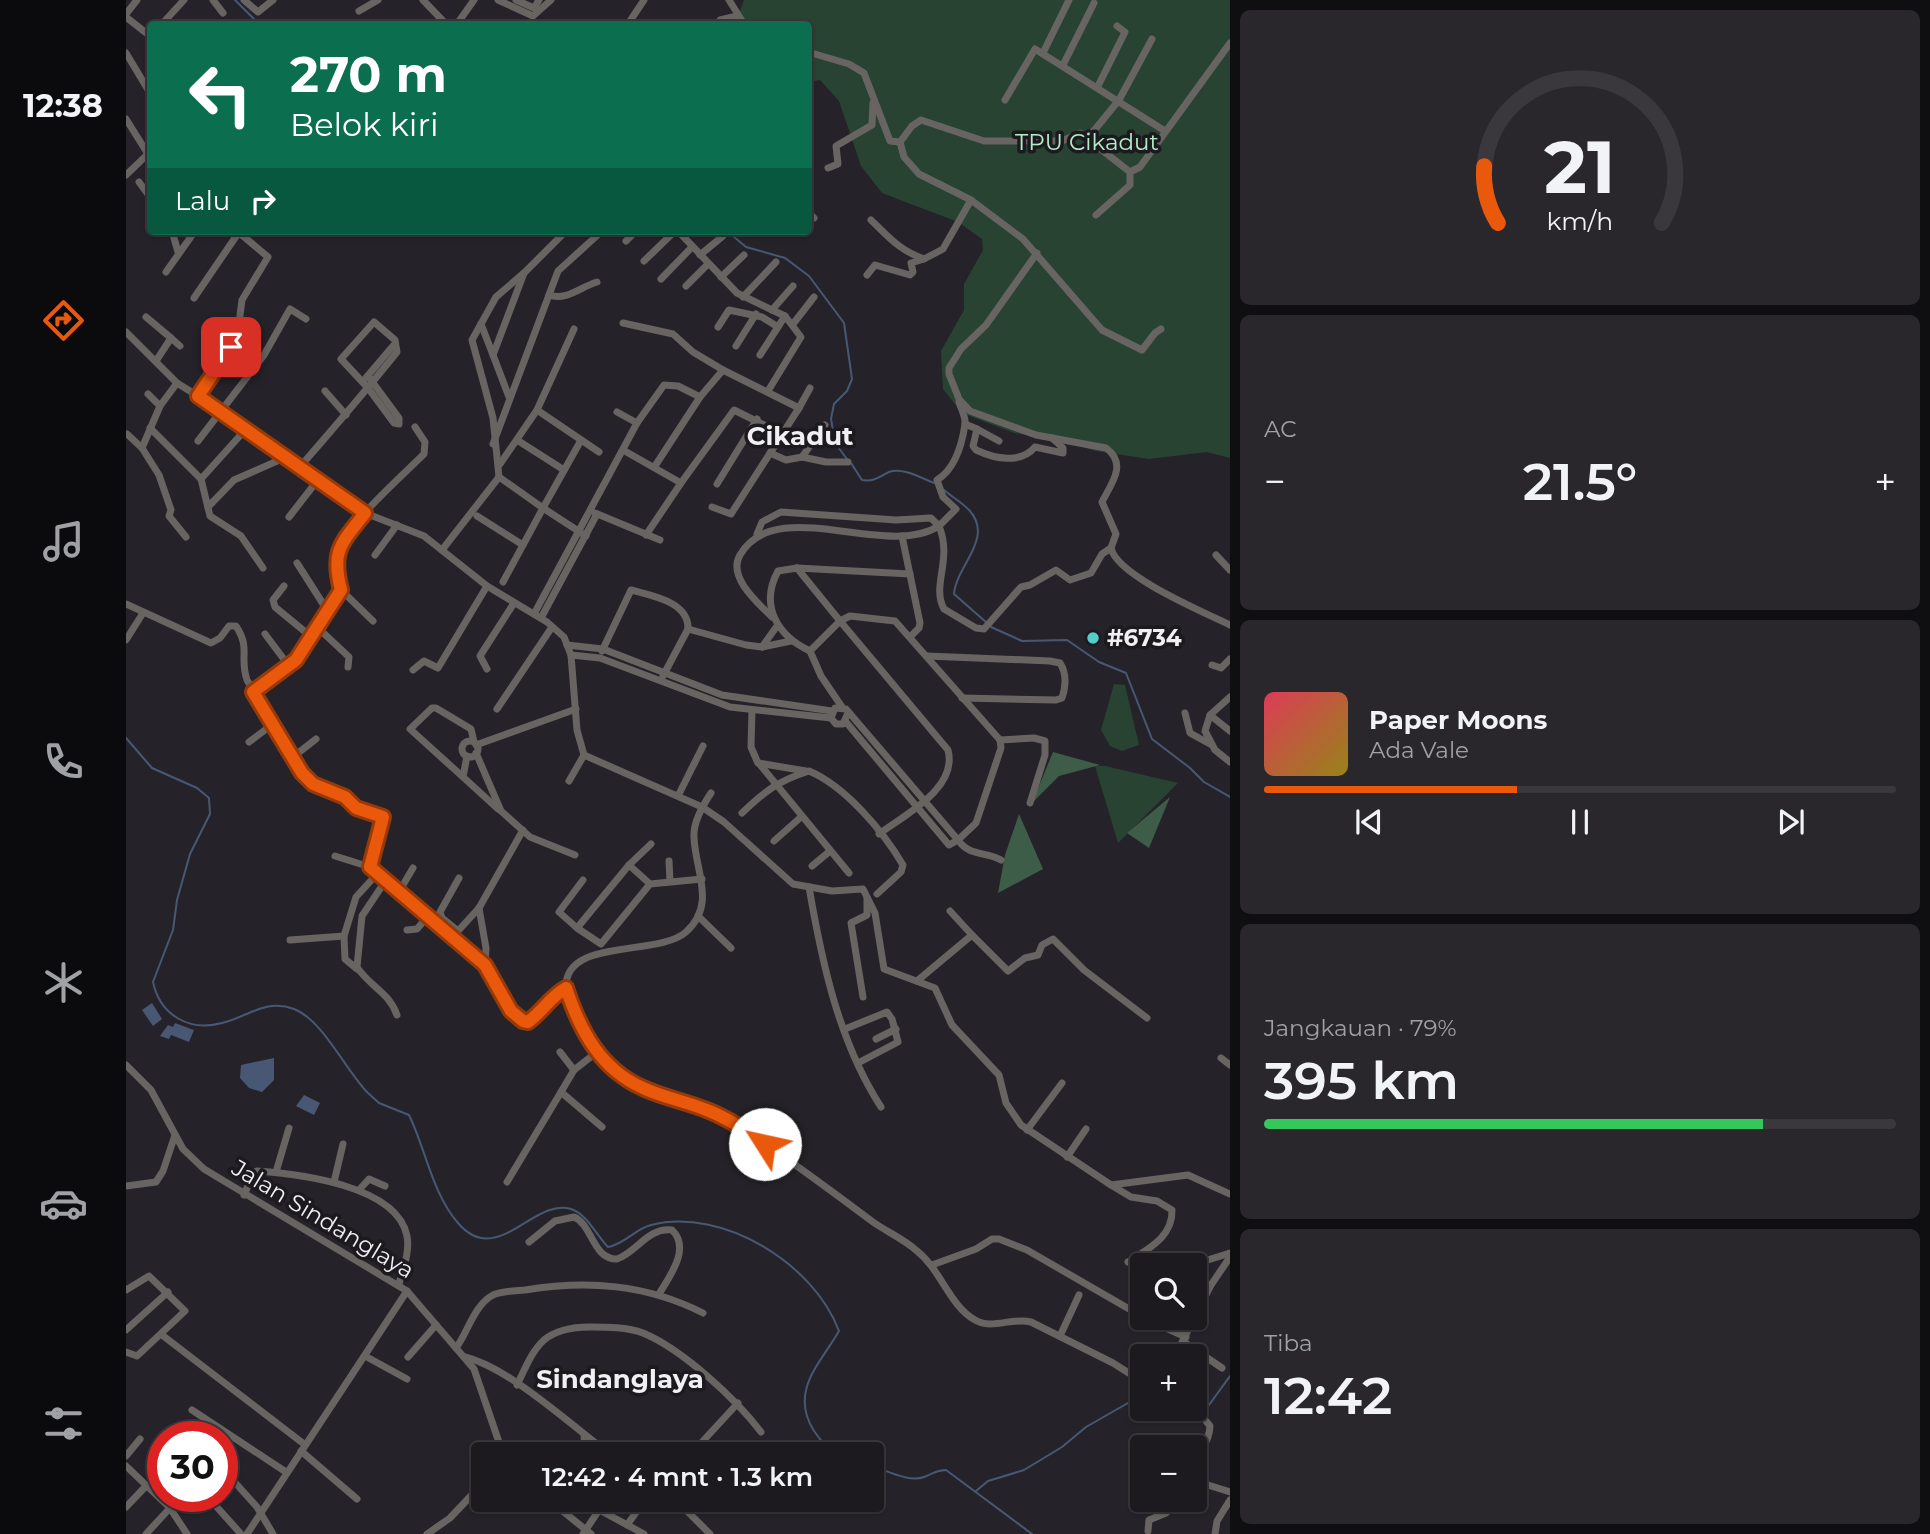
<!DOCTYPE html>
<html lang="id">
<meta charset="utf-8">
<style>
:root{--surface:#1c1a1f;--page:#29272c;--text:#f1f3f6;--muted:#a0a1a4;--line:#3a383d;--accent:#ea580c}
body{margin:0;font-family:Montserrat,sans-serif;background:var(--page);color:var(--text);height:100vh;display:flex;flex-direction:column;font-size:26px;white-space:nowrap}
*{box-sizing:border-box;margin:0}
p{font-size:23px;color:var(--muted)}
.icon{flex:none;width:38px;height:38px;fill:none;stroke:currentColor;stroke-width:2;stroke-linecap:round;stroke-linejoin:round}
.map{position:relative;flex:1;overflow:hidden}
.details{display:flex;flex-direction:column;gap:10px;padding:10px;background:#0f0e11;width:700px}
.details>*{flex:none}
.hud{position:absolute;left:21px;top:21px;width:665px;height:214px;border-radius:7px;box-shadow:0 2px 5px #0004,0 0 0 2px var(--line);background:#0b6e4f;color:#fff;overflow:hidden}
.controls{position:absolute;left:1004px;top:1253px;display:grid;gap:14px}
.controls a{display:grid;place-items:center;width:77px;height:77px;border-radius:7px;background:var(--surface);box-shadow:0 2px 5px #0004,0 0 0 2px var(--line);font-size:35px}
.speed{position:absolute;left:21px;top:1421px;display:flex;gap:14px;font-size:35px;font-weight:700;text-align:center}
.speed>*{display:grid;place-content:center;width:91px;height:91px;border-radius:50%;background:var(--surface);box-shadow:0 2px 5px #0004,0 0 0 2px var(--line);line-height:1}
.speed .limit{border:10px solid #d22;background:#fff;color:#111}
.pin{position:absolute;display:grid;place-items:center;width:60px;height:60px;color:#fff;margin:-30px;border-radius:14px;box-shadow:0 4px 10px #0006}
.me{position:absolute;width:77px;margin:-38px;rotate:305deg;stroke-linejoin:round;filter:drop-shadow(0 0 5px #0008)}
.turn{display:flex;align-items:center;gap:24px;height:147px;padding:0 28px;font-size:32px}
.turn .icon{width:91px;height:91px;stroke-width:2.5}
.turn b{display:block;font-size:49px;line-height:60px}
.then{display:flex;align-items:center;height:66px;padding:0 28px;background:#0003;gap:14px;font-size:26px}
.big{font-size:52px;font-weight:600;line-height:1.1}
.details .card{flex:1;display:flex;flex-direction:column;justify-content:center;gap:10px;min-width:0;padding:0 24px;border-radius:10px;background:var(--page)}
.details .dial{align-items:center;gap:0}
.dial svg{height:182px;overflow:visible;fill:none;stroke:var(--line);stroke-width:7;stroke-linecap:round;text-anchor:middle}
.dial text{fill:var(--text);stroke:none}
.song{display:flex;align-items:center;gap:21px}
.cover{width:84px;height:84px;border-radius:10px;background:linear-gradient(135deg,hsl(350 70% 55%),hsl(50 70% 35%))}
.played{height:7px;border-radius:4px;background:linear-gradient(90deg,var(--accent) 40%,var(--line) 40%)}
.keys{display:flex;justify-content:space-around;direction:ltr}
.heat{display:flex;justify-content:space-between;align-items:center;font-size:38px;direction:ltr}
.charge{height:10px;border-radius:5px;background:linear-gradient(90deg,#34c759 79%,var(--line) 0)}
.trip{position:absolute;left:345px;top:1442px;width:413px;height:70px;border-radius:7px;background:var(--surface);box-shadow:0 2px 5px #0004,0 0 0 2px var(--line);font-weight:600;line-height:70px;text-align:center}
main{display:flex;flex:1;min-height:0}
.menu{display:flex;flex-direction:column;width:126px;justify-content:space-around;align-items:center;background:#0b0a0c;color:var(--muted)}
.menu .icon{width:49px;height:49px}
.menu .current{color:var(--accent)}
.menu b{font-size:32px;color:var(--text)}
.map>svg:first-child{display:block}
.green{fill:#284331}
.forest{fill:#3d5d48}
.water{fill:#485874}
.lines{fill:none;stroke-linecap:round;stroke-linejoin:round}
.stream{stroke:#485874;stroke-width:2}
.minor{stroke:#676462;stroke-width:7}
.route-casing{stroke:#983908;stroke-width:18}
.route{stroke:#ea580c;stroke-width:12}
.poi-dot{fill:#54cdc8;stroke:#1c1a1f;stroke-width:2.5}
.labels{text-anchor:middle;stroke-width:7;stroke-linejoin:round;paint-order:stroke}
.park-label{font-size:23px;fill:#b3edc6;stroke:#1c1a1f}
.poi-label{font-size:23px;font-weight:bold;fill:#f0eff3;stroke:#1c1a1f;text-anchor:start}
.street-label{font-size:23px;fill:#f0eff3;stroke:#1c1a1f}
.quarter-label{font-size:26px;font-weight:bold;fill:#f0eff3;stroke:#1c1a1f}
</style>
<main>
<nav class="menu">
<b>12:38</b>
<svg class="icon current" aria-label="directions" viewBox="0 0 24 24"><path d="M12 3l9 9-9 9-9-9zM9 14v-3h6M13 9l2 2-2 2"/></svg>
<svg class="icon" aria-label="music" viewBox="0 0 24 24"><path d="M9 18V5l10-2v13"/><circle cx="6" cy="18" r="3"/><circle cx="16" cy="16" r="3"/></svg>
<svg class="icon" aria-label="phone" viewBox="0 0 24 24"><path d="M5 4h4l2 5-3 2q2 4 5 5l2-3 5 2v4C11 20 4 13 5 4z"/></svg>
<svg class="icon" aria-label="climate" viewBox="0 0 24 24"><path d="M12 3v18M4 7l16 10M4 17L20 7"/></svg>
<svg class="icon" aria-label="car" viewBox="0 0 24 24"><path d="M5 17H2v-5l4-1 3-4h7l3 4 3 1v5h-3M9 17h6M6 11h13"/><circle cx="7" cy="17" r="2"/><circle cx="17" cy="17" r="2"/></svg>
<svg class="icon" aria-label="filters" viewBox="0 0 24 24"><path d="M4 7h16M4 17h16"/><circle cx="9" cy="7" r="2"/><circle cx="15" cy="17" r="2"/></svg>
</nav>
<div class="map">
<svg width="1104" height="1534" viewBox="0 0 1104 1534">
<rect width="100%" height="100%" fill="#252329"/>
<g class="green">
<path d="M618,0H1104V458L1081,452L1023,459L970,451L926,438L888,433L836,413L817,389L815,351L838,310V284L857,250L856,239L832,222L756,193L735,166L713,101L694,80L683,82L682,24H620L612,16Z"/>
<path d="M988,684L999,685L1013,745L996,751L984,746L975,730Z"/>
<path d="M969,766H979L1052,783L992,843Z"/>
</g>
<g class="forest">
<path d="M927,752L974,765L933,776L906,803Z"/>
<path d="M1044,797L1023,848L1001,833Z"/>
<path d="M893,814L917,869L872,893L879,855Z"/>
</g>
<g class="water">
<path d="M26,1003L36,1019L27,1026L16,1010Z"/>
<path d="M49,1023L68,1030L63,1042L45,1035L43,1039L34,1036L42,1025L47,1027Z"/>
<path d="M148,1058V1080L136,1092L123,1088L114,1078L115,1065Z"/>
<path d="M178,1095L194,1103L188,1115L170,1106Z"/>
</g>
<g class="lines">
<g class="stream">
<path d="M109,0L133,24"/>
<path d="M601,231L620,247L659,258L683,276L718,323L726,379L721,391L708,404L705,419L709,443L721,459"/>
<path d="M725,463L736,480C749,482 752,477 763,472C777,467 795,478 808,483"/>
<path d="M818,490C826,497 837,503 844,511C868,539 830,566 828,594L861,623"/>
<path d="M865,627L896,641L941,640L973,662L1000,673L1026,739L1064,768L1078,782L1104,797"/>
<path d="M0,738L26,768L71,788L83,798L84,814L64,854L51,900L47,930L27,982C34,1015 63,1032 96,1023C122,1017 140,998 168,1009C197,1020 220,1071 242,1093L253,1103L283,1115C300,1150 306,1193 332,1223C371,1269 408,1197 445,1209C461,1214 471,1236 482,1247C499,1244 509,1229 525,1225C597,1207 688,1264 713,1331C694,1364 663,1391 688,1431C694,1440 702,1449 712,1454"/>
<path d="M1069,1399L1083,1405L1104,1376"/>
<path d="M746,1466C760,1470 783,1483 798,1477C807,1474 809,1470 820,1470L906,1534"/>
<path d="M850,1491L862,1481L898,1470L936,1447L960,1427L1002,1403L1017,1400"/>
</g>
<g class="minor">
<path d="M87,0L97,13"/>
<path d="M118,0L132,12L147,0"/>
<path d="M297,0L320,24"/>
<path d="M372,0L407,16L425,0"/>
<path d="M390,0L408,8L413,0"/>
<path d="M603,0L618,24"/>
<path d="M233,11L252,0"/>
<path d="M0,14L11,0"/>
<path d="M0,17L24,36"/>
<path d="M36,24L58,0"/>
<path d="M331,24L348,0"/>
<path d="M502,24L518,0"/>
<path d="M592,24L594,20L611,16"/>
<path d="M682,52L723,64L738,73L764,141L774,142L786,126L795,120L858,141H936L954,133L1004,172L1014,167L1104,43"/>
<path d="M0,53L24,93"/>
<path d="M917,53L943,0"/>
<path d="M937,65L968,3"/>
<path d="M972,86L999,32L991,26"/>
<path d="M879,100L909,49L1039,131"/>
<path d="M0,119L22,154"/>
<path d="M962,138L993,100L1026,39"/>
<path d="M774,142L778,157L793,174L845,200L897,239L976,330L1016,350L1029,333L1035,329"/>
<path d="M702,168L712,164L710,146L746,125L747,103"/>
<path d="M0,175L24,152"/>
<path d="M13,182L24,197"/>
<path d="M682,212L688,218"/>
<path d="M970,215L1004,185V172"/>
<path d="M745,220C764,238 773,250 798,259L817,249L845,200"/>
<path d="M46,231L52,252"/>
<path d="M552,231L611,293L646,310L667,286"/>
<path d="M500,241L510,231"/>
<path d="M911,253L860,325L835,349L823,368V374L833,399L844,411L910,435L980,448C1002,464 985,484 976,502L990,534L985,548C991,576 1078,612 1104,625"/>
<path d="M574,255L597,236"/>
<path d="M518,261L549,231"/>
<path d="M40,272L69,231"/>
<path d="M741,275L749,265L784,275L787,272L785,263L798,259"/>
<path d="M595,277L618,255"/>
<path d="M535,279L566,247"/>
<path d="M560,286L582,264"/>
<path d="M423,295C441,301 454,287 471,282"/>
<path d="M617,297L650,262"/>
<path d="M68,298L113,232"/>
<path d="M20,317L45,338L30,361"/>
<path d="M497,323L547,334L567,352L597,370"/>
<path d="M355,324L367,355"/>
<path d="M667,324L688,297"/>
<path d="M592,327L603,310L636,317L652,327"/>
<path d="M0,332L51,383L96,411L148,452L239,513L298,536L361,586L421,622L438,637L445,655L451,730L458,755L576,807L598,822L667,884L706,891L737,889L749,913L758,969L809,988L826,1025L873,1075L880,1103L895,1125L985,1185L1062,1175L1104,1194"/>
<path d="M45,338L54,346"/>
<path d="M610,346L630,314"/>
<path d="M634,355L659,316"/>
<path d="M239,379L267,346"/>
<path d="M51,383L34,406L16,448L33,475L45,510L43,516L60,537"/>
<path d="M199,391L220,415"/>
<path d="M642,391L675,337L659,316L646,310"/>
<path d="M22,394L34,406"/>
<path d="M72,396L97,362L112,331L116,300L142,257L111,231"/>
<path d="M383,397L367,355L398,273L440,231"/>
<path d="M833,402C835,409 840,417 839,424C836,445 829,469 811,480L817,497L830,509L813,526C827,560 805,585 818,609L850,628L858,629L895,587L904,585L930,570L944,580L965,573L976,554L985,548"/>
<path d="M673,408L684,388"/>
<path d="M411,410L473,452"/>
<path d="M491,412L511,423"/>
<path d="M839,424L851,429L847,446L850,450C869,459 895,464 909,447L937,453V448L926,438"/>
<path d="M24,428L75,479L84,516L115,536L137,568"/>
<path d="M851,429L873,441"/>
<path d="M1,434L16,448"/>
<path d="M391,440L438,470"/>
<path d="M72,441L138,355L164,309L180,319"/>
<path d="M367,444L432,271L476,231"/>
<path d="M497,450L555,483L608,410L656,434"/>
<path d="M644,453L660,460L676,457L700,462H722"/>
<path d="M676,457L699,425"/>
<path d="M374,464L411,410L448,329"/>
<path d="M529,466L574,397L597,370L673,408L605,514L586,507"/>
<path d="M173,468C206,430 239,392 271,352L269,340L248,322L215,359L242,388L268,423L273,424V418L242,376"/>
<path d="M373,477L367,418L346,340L370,297L398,273"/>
<path d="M373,477L417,508L454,442"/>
<path d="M75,479L120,429"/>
<path d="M591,484L631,419"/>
<path d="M82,507L108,480L158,458"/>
<path d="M469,513L534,540"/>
<path d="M351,516L397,545"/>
<path d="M163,517L191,481"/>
<path d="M631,534L636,522L655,512L770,520L805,518L813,526C759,560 650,493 614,555C601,577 632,603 646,617"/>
<path d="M520,535L555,483"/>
<path d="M776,536L794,623L793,628L784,637"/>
<path d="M316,550L373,477"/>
<path d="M249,555L271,525"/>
<path d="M1090,555L1104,570"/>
<path d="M171,563L201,610"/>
<path d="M671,568L714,621L724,616L769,621L874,740L875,748L850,823L832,840C844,857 859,851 875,860"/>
<path d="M377,582L417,508L460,536"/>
<path d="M158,586L147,600L149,607L183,635"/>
<path d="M215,590L247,621"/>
<path d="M0,604L85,643L94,638L103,626H110C125,649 113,656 121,680L176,773L187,784L219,797L230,808L258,819L244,867C252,878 266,885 277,893C305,915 335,938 358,964C372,980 378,1020 402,1022C417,1012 424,997 440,988"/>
<path d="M408,614L511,423L538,385L552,386L574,397"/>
<path d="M415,618L471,514"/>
<path d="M190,626L223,657L222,667"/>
<path d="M139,634L163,666"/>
<path d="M0,640L17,613"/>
<path d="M441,645L477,649L596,695L706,711"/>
<path d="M636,647L651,626"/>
<path d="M476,651L505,590C527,596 563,602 562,629"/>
<path d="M684,651C652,636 633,606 652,571L671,568L784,574"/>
<path d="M445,655L474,658L604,707L705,718"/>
<path d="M801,656L924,661L934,663C941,674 940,686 936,698L930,700L836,698"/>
<path d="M1086,665L1095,668L1104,659"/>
<path d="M361,669L354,656L388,603"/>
<path d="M287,670L298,661L312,668L361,586"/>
<path d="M537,676L562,629L620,645L636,647L665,641"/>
<path d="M127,692L175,655L183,635L215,590C212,580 208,568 209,558C213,531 278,474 298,454L299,442L289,427"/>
<path d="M1104,697L1084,715L1079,731L1089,750L1104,762"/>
<path d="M716,707L695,676L684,651L714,621L822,750C832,788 780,814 753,834"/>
<path d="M371,709L426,627"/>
<path d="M626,711L625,747L631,761L723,873"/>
<path d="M1059,713L1064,733L1084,744"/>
<path d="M1084,715L1104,731"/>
<path d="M720,722L823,845L832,840L720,709L709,708L705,718L710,724H717L722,713"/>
<path d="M874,740L908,738L919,741V755L904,803"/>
<circle cx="344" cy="749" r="8"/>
<path d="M123,742L147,724"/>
<path d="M350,745L450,709"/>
<path d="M350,753L375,811L404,837L449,855"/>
<path d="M341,756L337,777L372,809"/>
<path d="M167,757L190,739"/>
<path d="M632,763L680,771"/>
<path d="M337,777L284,729L306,708H310L345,729L348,742"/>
<path d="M443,781L458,755"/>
<path d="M585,793C577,805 567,822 568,837C569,871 591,904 560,932C532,957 437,937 440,989C442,1016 467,1053 488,1070C524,1099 575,1100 613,1126C659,1156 703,1189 747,1222C761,1232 778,1239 791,1251C815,1270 823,1305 849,1320C866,1330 886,1317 905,1322L987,1363L1017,1382"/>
<path d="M553,794L577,746"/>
<path d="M616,813C639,791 652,781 683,771C719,786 757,831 777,865L775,872L751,894"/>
<path d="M648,841L675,817"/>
<path d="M209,856L244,867"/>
<path d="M543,861L544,881"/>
<path d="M503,865L525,844"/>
<path d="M686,866L704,851"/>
<path d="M333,878L314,912L316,918L332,931L353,908L397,830"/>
<path d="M260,880L236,916L231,967C243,986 263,992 271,1015"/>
<path d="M524,884L475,944L451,928L503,865L524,884L576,879"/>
<path d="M683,887C696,963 713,1042 755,1107"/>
<path d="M274,890L287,868"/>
<path d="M353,908L360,948L359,965"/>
<path d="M824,911L846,935"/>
<path d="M572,916L605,948"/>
<path d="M451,928L433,912L457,880"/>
<path d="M281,930L291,929L303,915"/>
<path d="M164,940L218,936"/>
<path d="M231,969L219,959L218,936L230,897L251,874"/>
<path d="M791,981L846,935L882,971L899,958L912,955L916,945L927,939L958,970L1021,1018"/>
<path d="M737,997L725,923L741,915V898"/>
<path d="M719,1029L761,1012L766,1019L772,1042L732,1063"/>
<path d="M750,1039L770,1029"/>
<path d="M434,1052L448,1070"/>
<path d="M471,1052L448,1070L435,1092L476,1127"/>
<path d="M1095,1058L1104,1065"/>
<path d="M0,1065L25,1090L57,1149L78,1169L281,1291L348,1369L377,1454"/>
<path d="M901,1130L936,1083"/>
<path d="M941,1157L960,1129"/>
<path d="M150,1172L163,1128"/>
<path d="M208,1182L217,1144"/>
<path d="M381,1182L435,1092"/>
<path d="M985,1185L1005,1197L1031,1201L1046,1210C1047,1237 1022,1249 1002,1262"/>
<path d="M0,1186L30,1182L37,1171L49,1135"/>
<path d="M233,1190L243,1179L259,1186"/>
<path d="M118,1195L128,1172L131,1171C172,1174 271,1185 281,1236C284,1252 277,1269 273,1284"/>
<path d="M403,1242L429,1221L448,1217C467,1225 466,1259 491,1259C511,1252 522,1227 546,1230C565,1248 544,1276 533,1294"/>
<path d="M1072,1263L1104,1253"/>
<path d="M806,1265L850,1249L866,1239H873L901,1250L1017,1317"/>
<path d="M0,1290L23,1276L59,1311L11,1356L0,1352"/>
<path d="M1017,1318L1060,1337"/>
<path d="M0,1330L42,1292"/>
<path d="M36,1335L178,1444"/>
<path d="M934,1336L953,1295"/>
<path d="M1058,1342L1096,1368"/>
<path d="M330,1348C342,1332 348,1305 367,1295C376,1291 389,1291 399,1290C461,1280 520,1284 577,1313"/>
<path d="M239,1356L281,1379"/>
<path d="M1049,1356L1085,1285L1104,1257"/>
<path d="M282,1357L310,1325"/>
<path d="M339,1357C384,1368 446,1426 484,1454"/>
<path d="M391,1385C399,1369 405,1352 418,1340C430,1330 449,1327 464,1327C481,1327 501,1327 517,1333C556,1349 610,1399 635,1432"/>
<path d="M1063,1409L1076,1416L1084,1426C1084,1445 1066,1454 1071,1475L1082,1485L1104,1492"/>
<path d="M66,1410L160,1472"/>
<path d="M458,1435L459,1454"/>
<path d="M1037,1447H1045"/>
<path d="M175,1451L231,1499"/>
<path d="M565,1454L612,1403"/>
<path d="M0,1456L14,1439"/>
<path d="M0,1466L44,1508L61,1534"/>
<path d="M96,1468L131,1507L147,1534"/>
<path d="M81,1496L115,1534"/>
<path d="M423,1500L465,1534"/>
<path d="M455,1500L518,1534"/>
<path d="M550,1500L584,1534"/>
<path d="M0,1507L20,1486"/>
<path d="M501,1525L519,1500"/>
<path d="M1022,1531L1023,1520L1040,1513L1054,1500"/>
<path d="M20,1534L44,1508"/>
<path d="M121,1534L281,1291"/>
<path d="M301,1534L324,1518L357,1483"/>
<path d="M457,1534L473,1510"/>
<path d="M1089,1534L1091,1521L1104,1500"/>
</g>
</g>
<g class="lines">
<defs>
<path id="route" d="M105,347L72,396L239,513C215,544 205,550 215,590L170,660L127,692L176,773L187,784L219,797L230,808L257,817L244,867L359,965L385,1011L397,1021L402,1022C417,1011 424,997 440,988C454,1030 474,1069 517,1088C536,1097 558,1101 578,1109C600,1117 620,1130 639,1144"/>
</defs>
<use href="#route" class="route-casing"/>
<use href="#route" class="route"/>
</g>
<circle class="poi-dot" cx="967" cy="638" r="7"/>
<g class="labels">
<g class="park-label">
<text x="961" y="150">TPU Cikadut</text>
</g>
<g class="poi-label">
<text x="981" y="646">#6734</text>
</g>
<g class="street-label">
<text transform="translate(197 1219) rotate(31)" y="8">Jalan Sindanglaya</text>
</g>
<g class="quarter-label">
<text x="674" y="445">Cikadut</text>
<text x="494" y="1388">Sindanglaya</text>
</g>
</g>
</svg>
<div class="controls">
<a><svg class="icon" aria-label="search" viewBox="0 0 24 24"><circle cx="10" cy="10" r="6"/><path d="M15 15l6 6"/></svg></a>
<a>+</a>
<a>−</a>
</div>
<div class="speed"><div class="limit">30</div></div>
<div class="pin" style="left:105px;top:347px;background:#d93025"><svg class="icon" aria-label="arrive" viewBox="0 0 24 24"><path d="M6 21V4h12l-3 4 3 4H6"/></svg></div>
<svg class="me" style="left:639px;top:1144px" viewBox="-20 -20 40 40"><circle r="19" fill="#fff"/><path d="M0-13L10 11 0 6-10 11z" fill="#ea580c"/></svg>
<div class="trip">12:42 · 4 mnt · 1.3 km</div>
<div class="hud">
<div class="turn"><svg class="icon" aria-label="left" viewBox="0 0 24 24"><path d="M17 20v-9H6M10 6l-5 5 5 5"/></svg><div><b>270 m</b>Belok kiri</div></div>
<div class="then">Lalu<svg class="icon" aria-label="right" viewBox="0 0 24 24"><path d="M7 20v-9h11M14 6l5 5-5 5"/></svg></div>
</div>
</div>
<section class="details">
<div class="card dial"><svg viewBox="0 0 100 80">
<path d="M14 69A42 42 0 1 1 86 69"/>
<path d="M14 69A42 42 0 0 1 8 44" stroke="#ea580c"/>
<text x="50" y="56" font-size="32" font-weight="700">21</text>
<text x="50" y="72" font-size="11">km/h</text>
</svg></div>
<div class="card"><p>AC</p>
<div class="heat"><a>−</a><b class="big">21.5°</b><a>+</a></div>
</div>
<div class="card">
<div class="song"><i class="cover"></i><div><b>Paper Moons</b><p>Ada Vale</p></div></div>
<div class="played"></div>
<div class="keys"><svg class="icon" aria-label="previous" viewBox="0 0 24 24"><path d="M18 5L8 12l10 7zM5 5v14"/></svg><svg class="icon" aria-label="pause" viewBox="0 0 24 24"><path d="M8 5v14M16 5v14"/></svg><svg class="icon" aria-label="next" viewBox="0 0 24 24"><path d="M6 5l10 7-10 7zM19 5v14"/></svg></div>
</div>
<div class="card"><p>Jangkauan · 79%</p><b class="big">395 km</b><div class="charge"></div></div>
<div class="card"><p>Tiba</p><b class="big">12:42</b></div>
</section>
</main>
